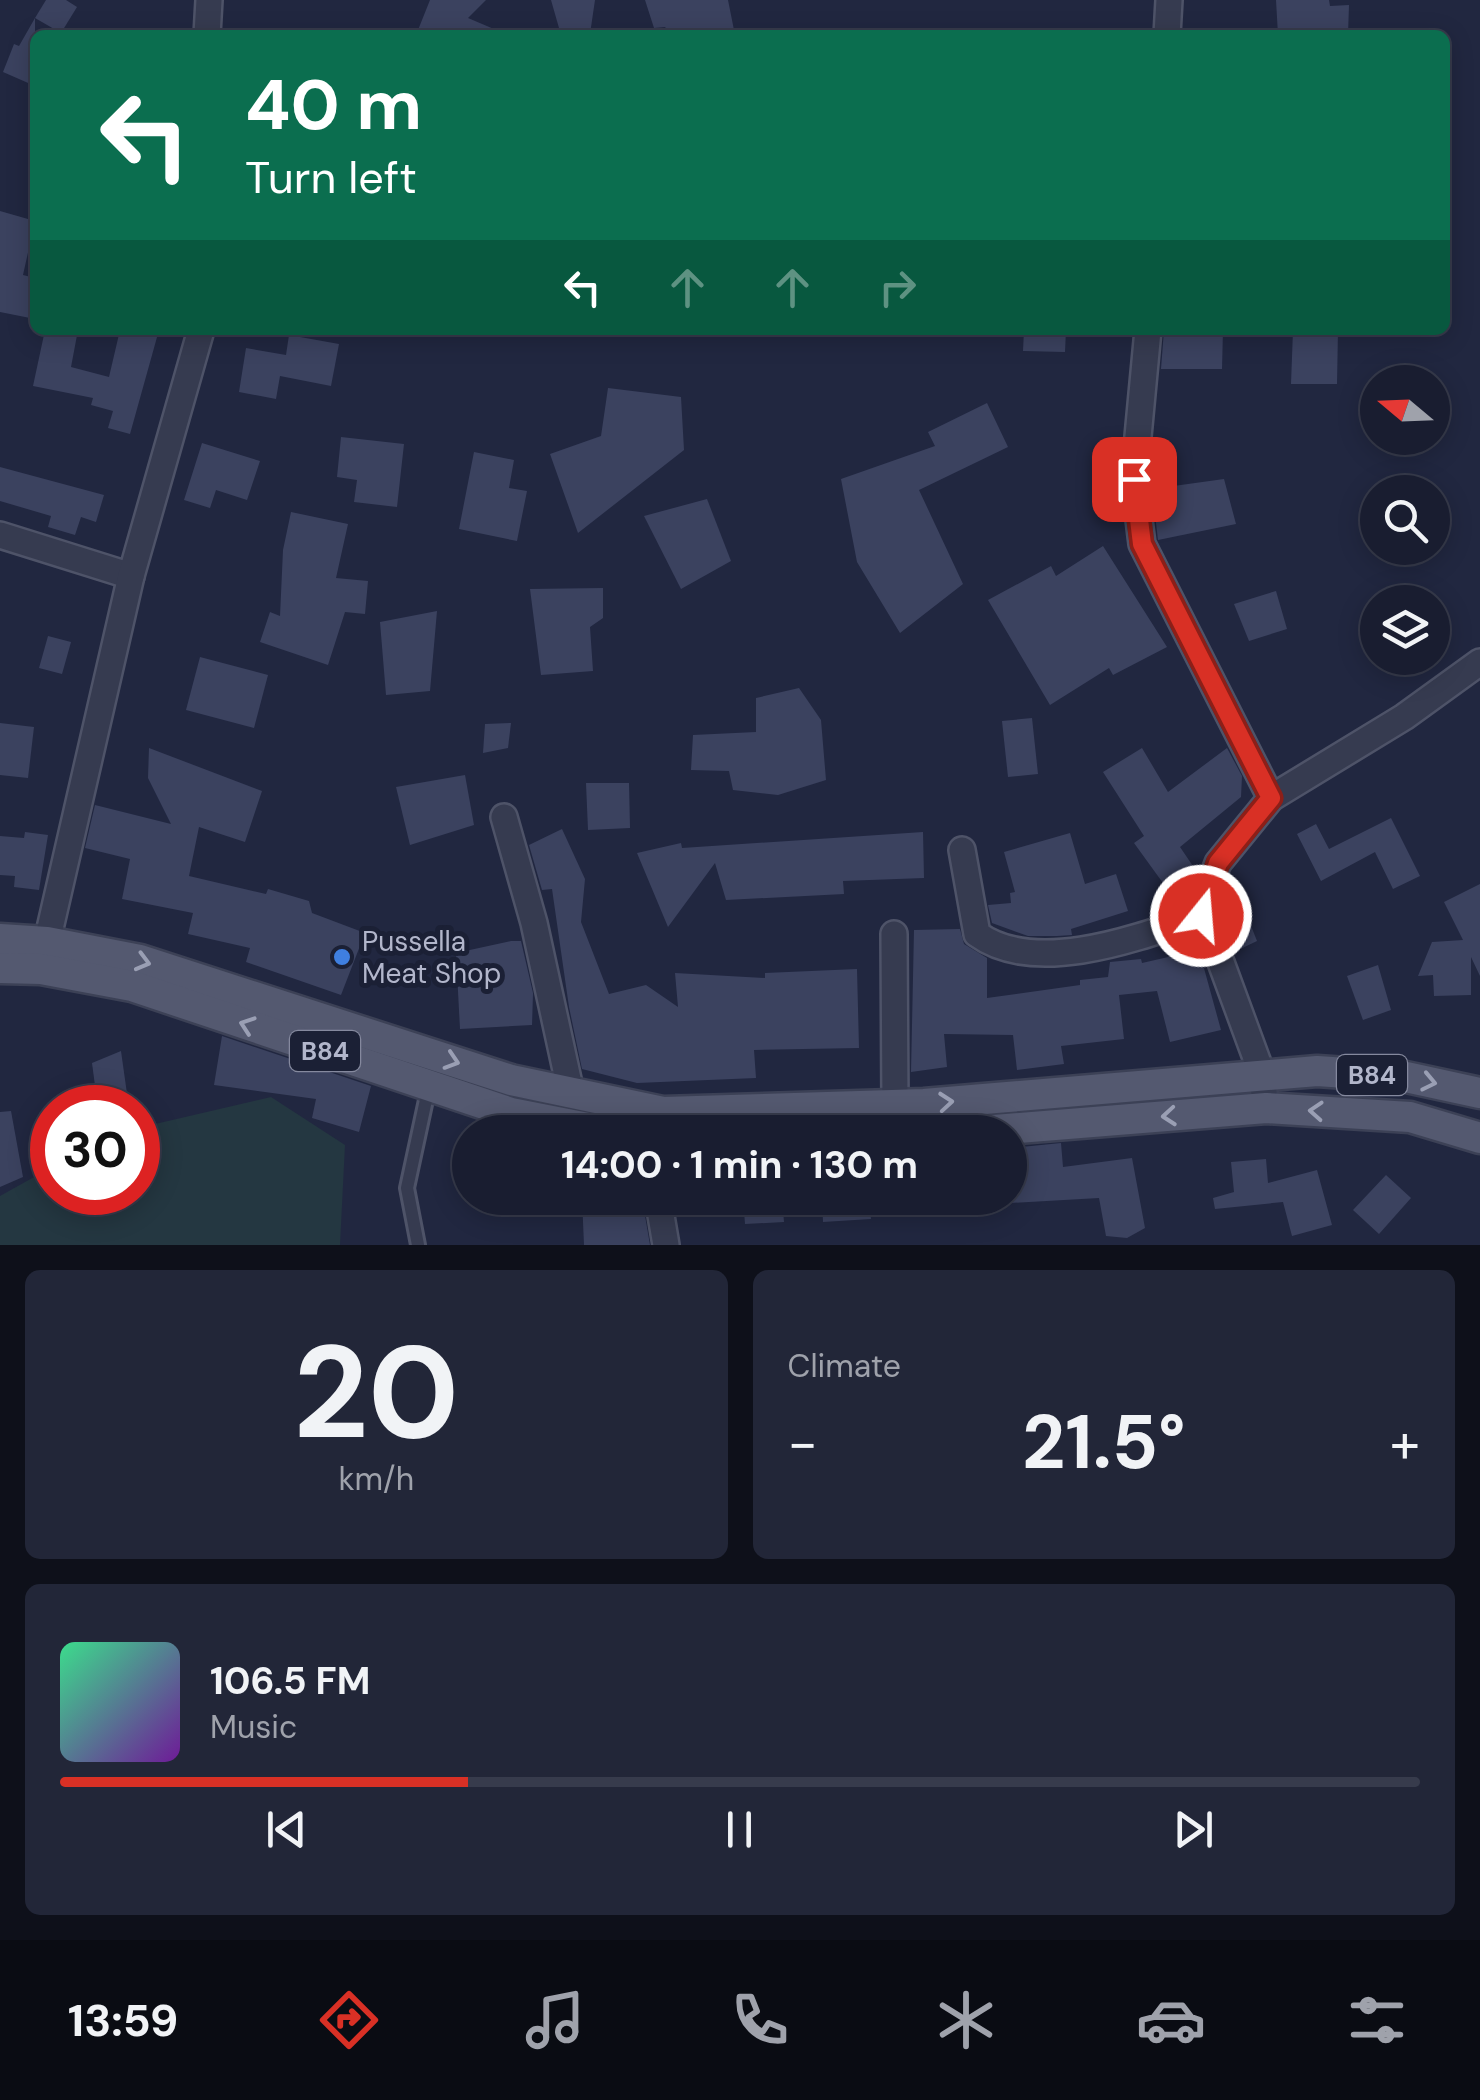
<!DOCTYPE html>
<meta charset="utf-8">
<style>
:root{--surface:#191d30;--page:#222638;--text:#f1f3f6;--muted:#9fa2ab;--line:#373b4c;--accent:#d93025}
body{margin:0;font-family:"DM Sans",sans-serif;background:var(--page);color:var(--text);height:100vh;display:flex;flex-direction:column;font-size:38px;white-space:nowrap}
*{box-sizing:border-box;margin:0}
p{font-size:32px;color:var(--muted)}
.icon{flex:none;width:55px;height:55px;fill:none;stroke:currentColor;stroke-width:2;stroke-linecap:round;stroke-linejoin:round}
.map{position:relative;height:1245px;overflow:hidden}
.details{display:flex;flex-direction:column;gap:25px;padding:25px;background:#0e101a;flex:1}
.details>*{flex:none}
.guide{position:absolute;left:30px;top:30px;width:1420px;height:305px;border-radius:15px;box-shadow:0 5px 25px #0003,0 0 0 2px var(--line);background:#0b6e4f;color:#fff;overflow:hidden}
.needle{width:65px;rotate:289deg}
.buttons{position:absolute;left:1360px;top:365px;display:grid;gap:20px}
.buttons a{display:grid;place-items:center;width:90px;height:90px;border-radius:50%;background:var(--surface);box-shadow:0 5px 25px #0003,0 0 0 2px var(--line);font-size:50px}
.speed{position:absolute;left:30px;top:1085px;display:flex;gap:20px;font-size:50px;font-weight:700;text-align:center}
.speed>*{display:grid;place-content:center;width:130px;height:130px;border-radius:50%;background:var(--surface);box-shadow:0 5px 25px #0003,0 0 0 2px var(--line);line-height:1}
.speed .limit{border:15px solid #d22;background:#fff;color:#111}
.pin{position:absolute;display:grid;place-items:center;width:85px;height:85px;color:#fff;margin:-42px;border-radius:20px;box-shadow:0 5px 15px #0006}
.me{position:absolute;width:110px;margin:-55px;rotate:17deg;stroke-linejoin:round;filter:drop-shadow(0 0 8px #0008)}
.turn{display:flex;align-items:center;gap:35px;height:210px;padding:0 50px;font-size:45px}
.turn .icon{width:130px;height:130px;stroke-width:2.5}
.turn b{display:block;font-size:70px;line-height:85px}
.lanes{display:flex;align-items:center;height:95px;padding:0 50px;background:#0003;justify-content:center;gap:50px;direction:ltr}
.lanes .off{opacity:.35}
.big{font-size:75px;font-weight:700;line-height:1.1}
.details .widget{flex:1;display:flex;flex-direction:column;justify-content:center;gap:15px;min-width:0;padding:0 35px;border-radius:15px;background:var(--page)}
.details .dial{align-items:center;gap:0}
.dial b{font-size:130px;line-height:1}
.song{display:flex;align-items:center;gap:30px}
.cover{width:120px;height:120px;border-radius:15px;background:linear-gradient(135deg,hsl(150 70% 55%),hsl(280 70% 35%))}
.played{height:10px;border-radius:5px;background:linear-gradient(90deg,var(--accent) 30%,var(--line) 30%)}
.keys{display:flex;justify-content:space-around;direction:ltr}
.heat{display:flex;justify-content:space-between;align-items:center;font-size:55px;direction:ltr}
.details .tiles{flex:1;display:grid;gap:25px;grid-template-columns:1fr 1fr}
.widget:last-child{grid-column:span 2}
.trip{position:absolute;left:452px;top:1115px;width:575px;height:100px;border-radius:50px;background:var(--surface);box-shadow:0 5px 25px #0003,0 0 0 2px var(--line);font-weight:700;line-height:100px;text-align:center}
.tab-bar{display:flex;height:160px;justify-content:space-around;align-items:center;background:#0a0c13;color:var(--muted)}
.tab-bar .icon{width:70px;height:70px}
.tab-bar .selected{color:var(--accent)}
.tab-bar b{font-size:45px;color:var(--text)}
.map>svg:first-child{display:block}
.green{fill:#243741}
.building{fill:#3b425f}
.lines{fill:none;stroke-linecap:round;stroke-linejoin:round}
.service-casing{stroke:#4e5368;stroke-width:18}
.minor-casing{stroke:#4e5368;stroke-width:30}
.primary-casing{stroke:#3c4156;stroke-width:35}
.service{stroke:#363b50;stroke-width:12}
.minor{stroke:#363b50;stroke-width:25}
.primary{stroke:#545970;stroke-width:30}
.oneway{stroke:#9a9fb4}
.route-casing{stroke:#8d1f18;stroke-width:25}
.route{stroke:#d93025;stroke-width:18}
.shop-dot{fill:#3f7fe0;stroke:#1b2035;stroke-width:4}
.labels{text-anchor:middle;stroke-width:10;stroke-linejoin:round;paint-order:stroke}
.shield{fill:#1b2035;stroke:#85899e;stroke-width:2.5}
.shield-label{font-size:25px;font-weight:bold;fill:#b2b6cb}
.poi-label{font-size:28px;fill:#b2b6cb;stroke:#1b2035;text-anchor:start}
</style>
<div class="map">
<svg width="1480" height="1245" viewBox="0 0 1480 1245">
<rect width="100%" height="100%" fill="#212740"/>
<path class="green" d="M271,1097L345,1145L340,1245H0V1196L52,1167V1192H138V1128Z"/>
<g class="building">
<path d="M46,0H66L77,7L61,33L35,18Z"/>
<path d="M430,0H486L468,18L508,35H416Z"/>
<path d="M551,0H595L590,34L561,35Z"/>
<path d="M645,0H728L735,35H655L666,27L654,28Z"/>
<path d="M1276,0H1329L1330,6L1349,5L1348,35H1278Z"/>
<path d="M35,18V86L3,72L14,44L19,46Z"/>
<path d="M0,211L35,221L23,275L35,278V319L0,312Z"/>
<path d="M45,330H78L71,367L109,377L120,330H159L130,434L108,428L113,411L91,405L93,398L33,386Z"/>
<path d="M1024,330H1066L1065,352L1023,351Z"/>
<path d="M1164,330H1223L1222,369H1161Z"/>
<path d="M1293,330H1338L1337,384H1291Z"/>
<path d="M289,335L339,344L331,386L280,376L276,399L239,392L246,348L286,355Z"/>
<path d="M608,388L681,397L684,450L578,533L550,454L601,436Z"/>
<path d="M987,403L1008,447L919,490L963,584L900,633L857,562L841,479L935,446L928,432Z"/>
<path d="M341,437L404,444L397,507L354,502L357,480L337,477Z"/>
<path d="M202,443L260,461L247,500L216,490L210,508L184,500Z"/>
<path d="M474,452L514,460L509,488L527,491L517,541L459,529Z"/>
<path d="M0,467L104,495L96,522L81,517L75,535L48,527L51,516L0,501Z"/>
<path d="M1224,479L1236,524L1158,540L1152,489Z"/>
<path d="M707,499L731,561L681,589L644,516Z"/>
<path d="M291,512L348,524L336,578L368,581L365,614L345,612L328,665L260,642L270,612L280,616L283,550Z"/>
<path d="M1103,546L1167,647L1113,675L1109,668L1050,705L988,600L1051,566L1056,576Z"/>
<path d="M603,588V618L590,627L593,671L541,675L530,589Z"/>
<path d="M1276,591L1287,629L1249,641L1234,604Z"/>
<path d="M437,611L430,691L386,695L380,622Z"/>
<path d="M48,636L71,642L62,674L39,668Z"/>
<path d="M200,657L268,675L254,728L186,710Z"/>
<path d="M799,688L821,720L826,780L778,795L733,790L729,771L691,770L693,735L756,732V698Z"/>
<path d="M1032,718L1038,774L1008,777L1002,721Z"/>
<path d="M0,723L34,727L28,778L0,775Z"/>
<path d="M511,723L508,748L483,753L485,724Z"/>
<path d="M149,748L262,791L245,842L199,827L189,876L266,894L268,889L309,901L312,913L365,933L341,995L246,962L250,948L188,934L193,913L122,899L130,859L85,848L95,805L171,824L148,778Z"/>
<path d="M1142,748L1168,792L1227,748L1242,776L1241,797L1180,847L1197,872L1190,892L1176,901L1134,843L1144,836L1103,772Z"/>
<path d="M465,775L474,825L410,845L396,787Z"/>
<path d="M586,783H629L630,828L588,830Z"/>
<path d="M1391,818L1420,876L1393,889L1375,852L1321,881L1297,834L1316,824L1329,849Z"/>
<path d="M562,829L585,879L581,922L609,994L646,985L678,1007L675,973L765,978V973L857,969L859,1048L754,1050L756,1078L637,1083L582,1069L569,1007L552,889L542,890L529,845Z"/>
<path d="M25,832L48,835L39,890L14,887L15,876L0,875V836L24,838Z"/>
<path d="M923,832L924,878L843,881L844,894L726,900L715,863L668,927L637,853L681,843L682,848Z"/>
<path d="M1070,833L1085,884L1116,874L1128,911L1071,929L1072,935L1057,936H1028L992,923L988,905L1011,903L1010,893L1015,892L1004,852Z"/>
<path d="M1231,875L1257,941L1234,952L1218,908Z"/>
<path d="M1480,884V976L1471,957V995L1434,996L1433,975L1418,976L1432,942L1463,940L1444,902Z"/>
<path d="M960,929L964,944L987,958V998L1080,985V980L1108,977L1110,962L1141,959L1142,963L1199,950L1221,1030L1170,1042L1157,991L1119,995L1124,1039L1061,1046L1064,1064L1017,1070L1013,1035L944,1034L947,1067L911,1072L914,930Z"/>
<path d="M511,941H521L533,993L532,1025L460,1029L456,953Z"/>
<path d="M1378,965L1391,1010L1363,1020L1347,976Z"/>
<path d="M222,1036L371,1086L359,1132L312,1118L316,1099L214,1085Z"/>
<path d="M121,1051L129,1108H98L92,1063Z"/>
<path d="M11,1111L23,1177L0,1187V1112Z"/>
<path d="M1061,1143L1063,1167L1132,1158L1145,1228L1127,1238L1106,1236L1099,1198L1010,1203V1148Z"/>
<path d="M1266,1159L1268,1183L1317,1170L1332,1225L1292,1236L1283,1202L1215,1209L1213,1198L1234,1192L1231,1162Z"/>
<path d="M1386,1175L1411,1198L1379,1234L1353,1210Z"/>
<path d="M582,1198H642L650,1245H584Z"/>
<path d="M743,1198H782L784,1222L745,1224Z"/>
<path d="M822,1198H869L871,1219L823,1222Z"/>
</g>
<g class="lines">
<defs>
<path id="service" d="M418,1245L407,1188L429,1086"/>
<g id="minor">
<path d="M207,35L209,0"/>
<path d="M1167,35L1169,0"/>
<path d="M1148,330L1134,479L1142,544L1271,798L1218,863L1201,908L1262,1074L1264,1094"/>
<path d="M0,535L131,576"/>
<path d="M1271,798L1404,717L1480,662"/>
<path d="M504,817L534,923L571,1093"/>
<path d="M962,850L977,934C1036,977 1140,937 1201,916"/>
<path d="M894,934L895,1105"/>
<path d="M43,959L131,576L201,330"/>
<path d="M658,1198L666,1245"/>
</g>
<g id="primary">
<path d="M0,939L47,942L140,960L511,1080L663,1112L924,1104L1317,1071L1406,1077L1480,1093"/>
<path d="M0,968L41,969L132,986L511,1113L608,1132"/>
<path d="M969,1132L1266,1108L1410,1117L1480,1138"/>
</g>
</defs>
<use href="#service" class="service-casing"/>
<use href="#minor" class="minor-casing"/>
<use href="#primary" class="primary-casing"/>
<use href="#service" class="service"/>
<use href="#minor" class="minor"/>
<use href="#primary" class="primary"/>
</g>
<defs><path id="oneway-chevron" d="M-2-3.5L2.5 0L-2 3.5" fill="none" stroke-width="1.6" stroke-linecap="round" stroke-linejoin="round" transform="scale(2.5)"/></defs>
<g class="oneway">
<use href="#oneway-chevron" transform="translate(143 962) rotate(15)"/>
<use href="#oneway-chevron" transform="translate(247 1025) rotate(-161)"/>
<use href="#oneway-chevron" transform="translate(452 1061) rotate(18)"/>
<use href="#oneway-chevron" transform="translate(1429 1082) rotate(12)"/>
<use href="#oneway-chevron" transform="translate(946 1102) rotate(-5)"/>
<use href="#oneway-chevron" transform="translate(1316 1111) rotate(-176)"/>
<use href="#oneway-chevron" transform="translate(1169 1116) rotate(175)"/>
</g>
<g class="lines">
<defs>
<path id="route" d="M1134,479L1142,544L1271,798L1218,863L1201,916"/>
</defs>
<use href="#route" class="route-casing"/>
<use href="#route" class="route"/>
</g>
<circle class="shop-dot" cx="342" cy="957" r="10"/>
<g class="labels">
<g class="shield">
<rect x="290" y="1031" width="70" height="40" rx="8"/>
<rect x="1337" y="1055" width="70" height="40" rx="8"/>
</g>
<g class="shield-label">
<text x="325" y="1060">B84</text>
<text x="1372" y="1084">B84</text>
</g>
<g class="poi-label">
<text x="362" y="951">Pussella<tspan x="362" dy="32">Meat Shop</tspan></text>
</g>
</g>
</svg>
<div class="buttons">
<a><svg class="needle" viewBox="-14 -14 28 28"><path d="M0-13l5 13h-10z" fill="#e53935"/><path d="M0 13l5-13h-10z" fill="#9fa2ab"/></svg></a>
<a><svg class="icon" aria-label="search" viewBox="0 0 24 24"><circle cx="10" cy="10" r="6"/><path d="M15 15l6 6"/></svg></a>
<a><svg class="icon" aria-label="layers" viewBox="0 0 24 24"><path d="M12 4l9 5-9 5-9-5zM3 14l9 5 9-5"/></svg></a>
</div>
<div class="speed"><div class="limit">30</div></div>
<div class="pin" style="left:1134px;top:479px;background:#d93025"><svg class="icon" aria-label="arrive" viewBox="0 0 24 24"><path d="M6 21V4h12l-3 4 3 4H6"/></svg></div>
<svg class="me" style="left:1201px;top:916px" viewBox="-20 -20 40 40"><circle r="17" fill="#d93025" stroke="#fff" stroke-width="3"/><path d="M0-11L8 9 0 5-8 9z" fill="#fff"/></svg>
<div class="trip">14:00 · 1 min · 130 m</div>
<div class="guide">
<div class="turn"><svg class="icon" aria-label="left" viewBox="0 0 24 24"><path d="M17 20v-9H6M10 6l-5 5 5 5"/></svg><div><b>40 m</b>Turn left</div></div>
<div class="lanes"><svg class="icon" aria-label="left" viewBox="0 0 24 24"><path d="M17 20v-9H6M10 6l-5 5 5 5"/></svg><svg class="icon off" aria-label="ahead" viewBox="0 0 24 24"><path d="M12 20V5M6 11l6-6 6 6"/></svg><svg class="icon off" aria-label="ahead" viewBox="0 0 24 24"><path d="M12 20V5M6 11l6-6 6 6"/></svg><svg class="icon off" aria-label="right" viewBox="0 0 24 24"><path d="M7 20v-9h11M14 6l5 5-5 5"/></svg></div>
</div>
</div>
<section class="details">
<div class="tiles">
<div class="widget dial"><b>20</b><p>km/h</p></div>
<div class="widget"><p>Climate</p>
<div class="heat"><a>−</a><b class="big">21.5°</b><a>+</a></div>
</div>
<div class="widget">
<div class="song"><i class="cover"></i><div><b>106.5 FM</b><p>Music</p></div></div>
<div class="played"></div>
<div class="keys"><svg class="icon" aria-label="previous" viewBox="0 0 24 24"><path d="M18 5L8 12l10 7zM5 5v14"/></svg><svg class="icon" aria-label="pause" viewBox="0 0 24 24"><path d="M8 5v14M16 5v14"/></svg><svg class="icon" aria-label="next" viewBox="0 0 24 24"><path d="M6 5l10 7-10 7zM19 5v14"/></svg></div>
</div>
</div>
</section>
<nav class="tab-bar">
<b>13:59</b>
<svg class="icon selected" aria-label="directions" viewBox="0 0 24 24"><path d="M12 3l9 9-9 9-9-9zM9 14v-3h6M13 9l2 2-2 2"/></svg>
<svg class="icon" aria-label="music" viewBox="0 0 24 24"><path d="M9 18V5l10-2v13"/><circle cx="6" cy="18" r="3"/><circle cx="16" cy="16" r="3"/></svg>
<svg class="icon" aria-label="phone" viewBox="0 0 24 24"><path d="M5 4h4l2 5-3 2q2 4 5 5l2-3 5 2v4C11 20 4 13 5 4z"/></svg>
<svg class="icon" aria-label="climate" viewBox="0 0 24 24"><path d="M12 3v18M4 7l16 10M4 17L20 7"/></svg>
<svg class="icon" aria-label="car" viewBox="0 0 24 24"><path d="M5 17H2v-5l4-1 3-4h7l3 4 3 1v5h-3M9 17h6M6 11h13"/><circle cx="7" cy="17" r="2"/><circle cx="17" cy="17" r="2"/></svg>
<svg class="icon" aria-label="filters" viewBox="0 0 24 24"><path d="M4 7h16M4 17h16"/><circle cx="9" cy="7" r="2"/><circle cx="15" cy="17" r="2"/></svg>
</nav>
